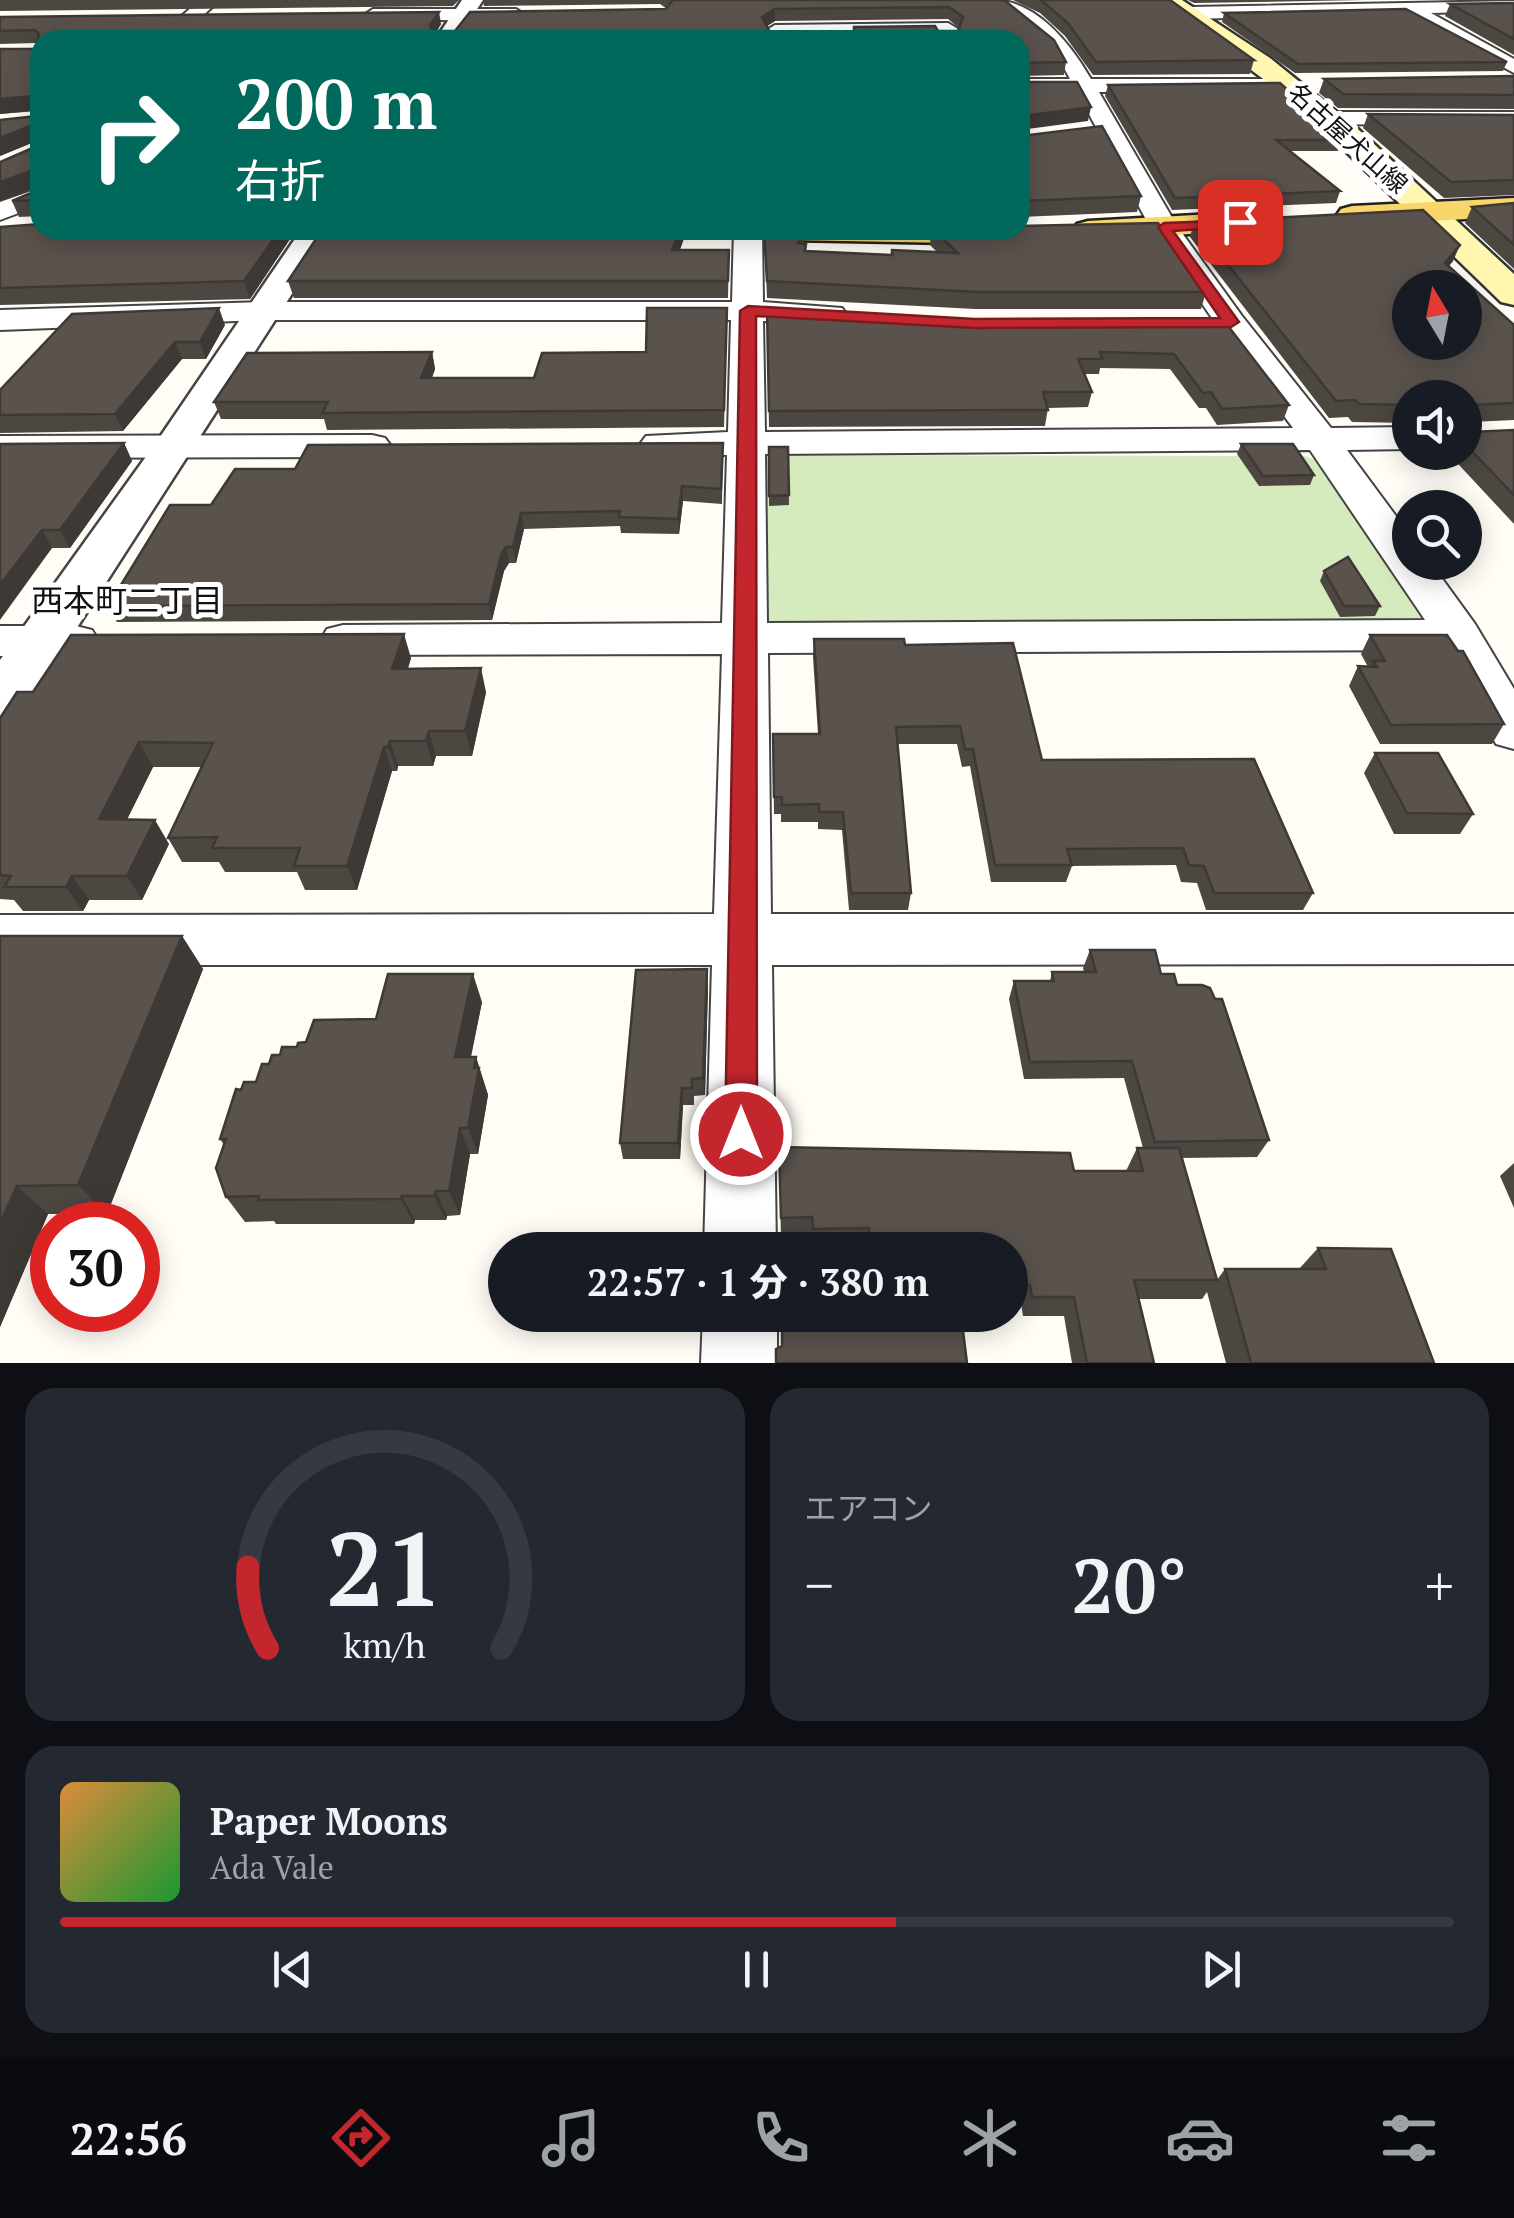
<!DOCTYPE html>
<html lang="ja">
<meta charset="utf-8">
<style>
:root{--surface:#171b24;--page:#242831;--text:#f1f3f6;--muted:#9ea1a6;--line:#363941;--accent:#c4262e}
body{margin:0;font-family:"PT Serif","Noto Sans JP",serif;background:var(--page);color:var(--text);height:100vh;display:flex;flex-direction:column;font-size:38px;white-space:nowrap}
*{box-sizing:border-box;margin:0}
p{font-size:32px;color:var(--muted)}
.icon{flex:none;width:55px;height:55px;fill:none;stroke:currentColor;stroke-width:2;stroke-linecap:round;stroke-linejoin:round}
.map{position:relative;height:1363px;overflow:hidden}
.drawer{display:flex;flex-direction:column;gap:25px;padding:25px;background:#0d0f14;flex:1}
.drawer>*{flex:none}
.top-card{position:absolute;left:30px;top:30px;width:1000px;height:210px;border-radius:30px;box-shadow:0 5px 25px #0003;background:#00695c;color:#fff;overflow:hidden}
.needle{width:65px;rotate:350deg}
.tools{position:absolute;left:1392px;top:270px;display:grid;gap:20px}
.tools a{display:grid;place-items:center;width:90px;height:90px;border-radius:50%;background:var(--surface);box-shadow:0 5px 25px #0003;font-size:50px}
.speed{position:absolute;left:30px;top:1202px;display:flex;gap:20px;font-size:50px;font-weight:700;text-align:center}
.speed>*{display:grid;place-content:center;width:130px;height:130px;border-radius:50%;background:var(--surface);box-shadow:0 5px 25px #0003;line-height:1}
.speed .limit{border:15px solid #d22;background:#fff;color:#111}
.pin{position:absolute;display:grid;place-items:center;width:85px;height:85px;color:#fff;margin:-42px;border-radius:20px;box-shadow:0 5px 15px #0006}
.me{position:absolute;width:110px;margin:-55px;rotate:0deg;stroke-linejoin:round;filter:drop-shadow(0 0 8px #0008)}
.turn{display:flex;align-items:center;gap:35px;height:210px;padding:0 40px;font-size:45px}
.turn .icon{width:130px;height:130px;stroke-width:2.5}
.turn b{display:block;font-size:70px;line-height:85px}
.big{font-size:75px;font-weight:800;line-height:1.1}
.drawer .card{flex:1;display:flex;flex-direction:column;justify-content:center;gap:15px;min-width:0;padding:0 35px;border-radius:30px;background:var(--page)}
.drawer .dial{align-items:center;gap:0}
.dial svg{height:260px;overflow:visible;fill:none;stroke:var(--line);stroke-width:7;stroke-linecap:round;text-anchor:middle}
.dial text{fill:var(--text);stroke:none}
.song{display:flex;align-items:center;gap:30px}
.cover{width:120px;height:120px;border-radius:15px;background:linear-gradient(135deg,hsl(30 70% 55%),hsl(130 70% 35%))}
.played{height:10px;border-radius:5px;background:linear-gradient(90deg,var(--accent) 60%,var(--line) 60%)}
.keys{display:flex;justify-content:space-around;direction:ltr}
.heat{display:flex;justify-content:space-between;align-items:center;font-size:55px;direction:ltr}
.drawer .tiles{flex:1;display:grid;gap:25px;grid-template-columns:1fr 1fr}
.card:last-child{grid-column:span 2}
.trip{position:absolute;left:488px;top:1232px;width:540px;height:100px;border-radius:50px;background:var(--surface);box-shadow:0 5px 25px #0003;font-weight:800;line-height:100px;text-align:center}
.tabs{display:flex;height:160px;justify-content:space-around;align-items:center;background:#090b0e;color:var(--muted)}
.tabs .icon{width:70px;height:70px}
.tabs .current{color:var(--accent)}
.tabs b{font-size:45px;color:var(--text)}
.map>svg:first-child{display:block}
.green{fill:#d5ebbd}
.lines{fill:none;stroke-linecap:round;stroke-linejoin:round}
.minor-casing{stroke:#444;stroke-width:4}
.tertiary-casing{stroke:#444;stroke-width:5}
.secondary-casing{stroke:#333;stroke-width:5}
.primary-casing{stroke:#222;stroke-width:5}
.minor{fill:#fff;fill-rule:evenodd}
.tertiary{fill:#fff;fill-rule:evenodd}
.secondary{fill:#fff6b0;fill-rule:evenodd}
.primary{fill:#f9d66b;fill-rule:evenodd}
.wall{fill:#4d4742}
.shaded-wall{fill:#3f3936}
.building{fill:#5a524d;stroke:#3f3936;stroke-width:2.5;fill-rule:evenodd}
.route{fill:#c4262e;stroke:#7f191e;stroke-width:2.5}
.labels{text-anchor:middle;stroke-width:10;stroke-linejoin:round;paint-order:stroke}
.far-street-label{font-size:25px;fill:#111;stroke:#fff}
.neighbourhood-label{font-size:32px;fill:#111;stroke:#fff}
</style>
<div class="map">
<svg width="1514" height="1363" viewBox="0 0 1514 1363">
<rect width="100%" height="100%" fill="#fffdf5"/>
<path class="green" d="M772,455L1305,456L1319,461L1432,618L1426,622L775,626L765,620L763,460Z"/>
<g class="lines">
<defs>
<g id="minor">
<path d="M200,0H220L176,40H154Z"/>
<path d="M993,0C1036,0 1071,44 1091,79H1294L1297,84L1294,89L1286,91L1099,92L1177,226L1242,316L1331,428L1410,427V449L1347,450L1410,535V562H1430L1475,624L1514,689V749L1496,744L1445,650L768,653L771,914H1514V964L772,965L776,1250H704L712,965H0V915L714,914L722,654L343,655L327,651L320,640L327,629L343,625L722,623L727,455L646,452L640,444L646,436L728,432L731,320H264L0,330V310L264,302H732L734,230H762L763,302L842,308L847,315L842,322L763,321L765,432L1293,428L1220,330L1150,227L1077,92L1020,93V79H1070L1055,51ZM1310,450L1425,620L767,623L765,454Z"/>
<path d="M1514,1V11L1431,13L1514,59V73L1406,14L1190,19L1181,13L1190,7Z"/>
<path d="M373,9H516L525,15L516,21L366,19L364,15Z"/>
<path d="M948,23L958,29L957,40H937L938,35L775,37L765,31L775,25Z"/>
<path d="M1329,112H1514V126L1321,124L1317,119L1321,114Z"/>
<path d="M40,188V205L0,220V202Z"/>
<path d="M372,435L385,438L391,446L385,454L372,457L0,458V436Z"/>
<path d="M0,626H76L92,630L99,641L92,652L76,656H0Z"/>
<path d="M703,1315H777V1363H701Z"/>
</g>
<g id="tertiary">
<path d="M462,0H483L457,40H435Z"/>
<path d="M301,230H333L20,716L0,722V660L158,440Z"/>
</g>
<path id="secondary" d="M1157,0H1182L1270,58L1359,130L1514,274V305L1501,302L1297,104Z"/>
<g id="primary">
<path d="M1514,198V216L1352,226L1341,223L1336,216L1341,209L1352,206Z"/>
<path d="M1266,211L1277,214L1282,221L1277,228L1088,241L1077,238L1072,231L1077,224L1088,221Z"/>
<path d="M1020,229L1023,234L1019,241L1007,244L788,240L777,237L772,230Z"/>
</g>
</defs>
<use href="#minor" class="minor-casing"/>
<use href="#tertiary" class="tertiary-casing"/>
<use href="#secondary" class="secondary-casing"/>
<use href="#primary" class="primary-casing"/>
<use href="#minor" class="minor"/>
<use href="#tertiary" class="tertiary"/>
<use href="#secondary" class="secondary"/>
<use href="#primary" class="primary"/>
</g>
<g class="wall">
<path d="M0,0H459L453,6L0,11Z"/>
<path d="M483,0H1004L1066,62L1064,75L1020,76L938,31H958L959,28L948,19L775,21L767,26L40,40V218L39,216L19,217L12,201L36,191V187L0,201L35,147L36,141L0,156L37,116V111L0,114L35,49L36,43L0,44V17L441,24L437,31H455L667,9L660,4L484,6Z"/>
<path d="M1013,0H1170L1254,60L1250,74L1093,75L1065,36L1040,13Z"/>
<path d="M1188,0H1365L1194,3Z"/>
<path d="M1514,3V55L1445,16L1450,4Z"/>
<path d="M1224,13L1507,62L1503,71L1295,73L1222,22Z"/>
<path d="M1514,76V109L1338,108L1319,93L1324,79Z"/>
<path d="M1108,85L1343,140L1340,151H1290L1340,191L1336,203L1172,210L1105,96Z"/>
<path d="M1368,114L1514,115V195L1444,198L1363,128Z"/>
<path d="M1020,136L1141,196L1137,212L1020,217Z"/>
<path d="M1514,203V269L1465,223L1472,207Z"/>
<path d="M1194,222L1453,261L1449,266L1514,325V420L1471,422V432L1514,430V524L1447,452H1465V398H1410V423L1352,422L1348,417L1329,418L1190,237Z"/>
<path d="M0,227L40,230H296L250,299L0,305Z"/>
<path d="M322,230H687L680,250H729L728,298H294L288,281Z"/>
<path d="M764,230H804L803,243L806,251L892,255L937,252L930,245L931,230H1020L1206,292L1201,309H975L767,298Z"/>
<path d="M767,310L977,322H1225L1289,405L1283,421L1217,425L1206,408H1199L1170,369L1100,368L1099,374H1084L1092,392L1088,407L1048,408L1045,426L769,427Z"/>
<path d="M727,324L724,427L327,430L324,419H221L214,402L432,352L435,369L432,378H534L646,352Z"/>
<path d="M225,325L206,359H182L123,431L0,433V390Z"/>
<path d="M124,443L132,461L70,548H52L42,560L0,444Z"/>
<path d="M723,443L722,504L683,501L679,534L621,533L620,526L524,529L516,563H509L504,571L492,620L117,622L108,606L211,505L295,469Z"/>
<path d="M1241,444L1314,475L1310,485L1259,486L1237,454Z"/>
<path d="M769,447H788L789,505L769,506Z"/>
<path d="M1324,571L1380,606L1375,616L1340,617L1320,581Z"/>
<path d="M1370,635L1504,724L1492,744H1380L1349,686L1358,666L1368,667L1361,654Z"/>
<path d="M814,639L905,645L1042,760L1313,893L1303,910H1206L1197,883L1181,882L1176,865L1072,866L1066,882H991L970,766L962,767L957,744H898L911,893L908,910H849L842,830L818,829V822H781V814H774L773,734H818L813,657Z"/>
<path d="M411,658L408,669L486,692L472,756H436L433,766H398L397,771H392L357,890H305L297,872H225L219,862H182L168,838L201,767H153L127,819L169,844L142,900H89L83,911H23L14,900L0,899V718L33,692Z"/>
<path d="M1375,753L1473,814L1460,834H1394L1364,773Z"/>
<path d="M0,936H182L203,969L107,1214H48L0,1327Z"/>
<path d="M1090,950L1161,974L1177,985L1269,1140L1257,1157L1182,1158L1217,1280L1225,1269H1299L1318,1248L1434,1363H1226L1207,1292L1202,1299H1139L1154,1363H1072L1064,1316H1023L1021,1303L1010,1304V1250L811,1249L810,1238L781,1239L779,1147L1074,1171H1126L1137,1148H1143L1124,1078L1024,1079L1009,999L1014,981H1050L1052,972H1084L1083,968Z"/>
<path d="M708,987L705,1095L694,1096V1105H683L680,1159H623L620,1143Z"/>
<path d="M482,1002L471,1057H476L488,1095L478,1154H470L460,1215L447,1216L446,1220H415L414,1224H276L274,1221L245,1222L226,1197L224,1145L220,1139L241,1090L256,1082L269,1064L280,1055L297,1047L376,1019Z"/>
<path d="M1514,1163V1208L1500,1176Z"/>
<path d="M870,1315H961L967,1363L872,1330Z"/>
</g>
<g class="shaded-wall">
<path d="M775,9V21L761,30L762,17Z"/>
<path d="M439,12L441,24L432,38L430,25Z"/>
<path d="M34,96L40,110L0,114V99Z"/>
<path d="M1091,107L1088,121L1020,130L1022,116Z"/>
<path d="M32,125L39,140L0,156V138Z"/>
<path d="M36,169L40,186L0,201V182Z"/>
<path d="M280,230H296L250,299L244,281Z"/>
<path d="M680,230H687L673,267L672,250Z"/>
<path d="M1460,245L1453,261L1438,279L1445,263Z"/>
<path d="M219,308L225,325L206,359L200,342Z"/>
<path d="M175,342L182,359L123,431L115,414Z"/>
<path d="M432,352L435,369L425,395L421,378Z"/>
<path d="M124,443L132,461L70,548L60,530Z"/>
<path d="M682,486L683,501L679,534L678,519Z"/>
<path d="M521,513L524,529L516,563L513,547Z"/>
<path d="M42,530L52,548L0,620V585Z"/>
<path d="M506,547L509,563L504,571L492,620L489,604L501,555Z"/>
<path d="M404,634L411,658L399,693L392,669Z"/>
<path d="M481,668L486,692L472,756L465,731Z"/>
<path d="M429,731L436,756L433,766L426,741Z"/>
<path d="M390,741L398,766L397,771L388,747Z"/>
<path d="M139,742L153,767L115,844L99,819Z"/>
<path d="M384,747L392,771L357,890L347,866Z"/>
<path d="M155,820L169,844L142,900L127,876Z"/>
<path d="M72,876L89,900L83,911L66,887Z"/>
<path d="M182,936L203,969L107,1214L78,1185Z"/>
<path d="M707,969L708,987L705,1095L703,1078Z"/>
<path d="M473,974L482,1002L465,1084L455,1057Z"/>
<path d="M476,1057L488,1095L478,1154L468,1128Z"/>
<path d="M682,1088L683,1105L680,1159L678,1143Z"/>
<path d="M460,1128L470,1154L460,1215L449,1191Z"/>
<path d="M17,1186L48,1214L0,1327V1223Z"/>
<path d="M436,1191L447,1216L446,1220L434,1196Z"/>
<path d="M402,1196L415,1220L414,1224L401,1199Z"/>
</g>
<g class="building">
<path d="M671,0H1004L1054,40L1066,62L1020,63V40H854V27L935,26L938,31H958L963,17L949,7L775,9L762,17L774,40H40V210H37L36,200L12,201L36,191V169L0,182V162L35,147L38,128L32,125L0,138V120L37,116L38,100L34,96L0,99V49H35L39,34L35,30L0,31V17L439,12L430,25L433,31H455L470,12L666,9L672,1Z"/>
<path d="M1041,0H1170L1254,60L1096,62L1068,23Z"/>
<path d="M1514,3V39L1450,4Z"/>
<path d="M1406,9L1507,62L1298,64L1224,13Z"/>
<path d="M1514,76V95L1343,94L1324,79Z"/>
<path d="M1020,82H1077L1091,107L1022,116L1020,134Z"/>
<path d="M1280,83L1343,140H1276L1340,191L1175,198L1108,85Z"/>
<path d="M1368,114L1514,115V180L1451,182Z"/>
<path d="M1102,126L1141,196L1022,201L1020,207V136Z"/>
<path d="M1514,203V245L1472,207Z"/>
<path d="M1423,210L1460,245L1445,263L1514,325V403L1471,405V432L1514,430V495L1465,444V398H1410V405L1359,404L1355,400L1336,401L1194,222ZM1410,288H1465V342H1410Z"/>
<path d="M1158,223L1206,292H978L767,281L764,230H803L798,243L806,244L805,251L892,255V250L958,253L934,230H1020V226Z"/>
<path d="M40,224V230H280L244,281L0,288V227Z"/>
<path d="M322,230H680L672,250H729L728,281H288Z"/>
<path d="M219,308L200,342H175L115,414L0,415V390L72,314Z"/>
<path d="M647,308H727L724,410L322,413L328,402H214L247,353L432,352L421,378H534L542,353L646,352Z"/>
<path d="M767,310L977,322H1225L1289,405L1222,409L1211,392L1203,393L1174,354L1100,352L1102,359H1078L1092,392H1043L1048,410L769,411Z"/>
<path d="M124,443L60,530H42L0,585V444Z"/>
<path d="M723,443L721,489L682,486L678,519L619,517L620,511L521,513L513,547H506L501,555L489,604L108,606L170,505H211L235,469H295L308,445Z"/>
<path d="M1241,444H1293L1314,475L1263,476Z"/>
<path d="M769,447H788L789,495L769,496Z"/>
<path d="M1348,557L1380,606H1344L1324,571Z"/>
<path d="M404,634L392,669L481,668L465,731H429L426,741H390L388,747H384L347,866H294L300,848H212L217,837L168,838L213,743L139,742L99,819L155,820L127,876H72L66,887H4L11,876L0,875V718L17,692H33L71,635Z"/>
<path d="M1370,635H1447L1458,651H1463L1504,724L1391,725L1358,666L1377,667L1373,661H1385Z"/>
<path d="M814,639H904L905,645L1013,643L1042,760L1254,759L1313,893H1214L1204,866L1189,865L1183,848L1067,849L1072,865H995L973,749H965L960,726L896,727L911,893H851L843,812H819V804L782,805V797H774L773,734H820Z"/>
<path d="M1375,753H1438L1473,814L1407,813Z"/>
<path d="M0,936H182L78,1185L17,1186L0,1223Z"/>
<path d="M1090,950H1155L1161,974H1174L1177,985H1202L1210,988L1215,999H1222L1269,1140L1155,1142L1132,1061L1030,1062L1014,981H1054L1052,972H1096Z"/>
<path d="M707,969L703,1078L692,1079V1088H682L678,1143H620L636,970Z"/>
<path d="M388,974H473L455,1057H476L474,1068H479L468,1128H460L449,1191H436L434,1196H402L401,1199L258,1200L259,1196L226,1197L216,1168L226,1139H220L236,1089L241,1090L244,1082H256L262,1064H269L272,1055H280L282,1047H297L298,1043L306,1042L314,1020L376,1019Z"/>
<path d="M779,1147L1070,1153L1074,1171H1143L1137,1148H1179L1217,1280H1134L1154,1363H1087L1074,1297H1032L1030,1285H1010V1250H870L869,1228L813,1229L812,1217L781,1218Z"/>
<path d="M1318,1248L1391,1249L1434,1363H1251L1225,1269H1326Z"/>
<path d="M876,1315H961L967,1363H776V1349L782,1346V1330H877Z"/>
</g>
<path class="route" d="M1244,220L1246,222L1240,226L1173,231L1239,322L1231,327L975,328L756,316L757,1134L752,1145L741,1150L729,1145L725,1134L740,311L748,306L975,319L1220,318L1158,227L1164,223Z"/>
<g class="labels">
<g class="far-street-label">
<text transform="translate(1348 138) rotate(42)" y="9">名古屋犬山線</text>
</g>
<g class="neighbourhood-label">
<text x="127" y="612">西本町二丁目</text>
</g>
</g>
</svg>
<div class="tools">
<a><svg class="needle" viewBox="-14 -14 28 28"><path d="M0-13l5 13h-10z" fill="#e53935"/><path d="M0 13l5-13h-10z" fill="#9ea1a6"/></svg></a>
<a><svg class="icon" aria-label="sound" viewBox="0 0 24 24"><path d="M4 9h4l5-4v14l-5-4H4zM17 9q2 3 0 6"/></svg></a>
<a><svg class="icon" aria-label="search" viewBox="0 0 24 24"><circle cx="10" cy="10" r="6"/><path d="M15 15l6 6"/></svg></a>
</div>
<div class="speed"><div class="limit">30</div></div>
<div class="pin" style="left:1240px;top:222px;background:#d93025"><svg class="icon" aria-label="arrive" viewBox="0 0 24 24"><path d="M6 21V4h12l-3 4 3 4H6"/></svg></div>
<svg class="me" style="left:741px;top:1134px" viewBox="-20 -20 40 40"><circle r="17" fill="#c4262e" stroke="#fff" stroke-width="3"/><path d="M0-11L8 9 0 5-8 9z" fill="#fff"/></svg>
<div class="trip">22:57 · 1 分 · 380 m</div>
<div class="top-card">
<div class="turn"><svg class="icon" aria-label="right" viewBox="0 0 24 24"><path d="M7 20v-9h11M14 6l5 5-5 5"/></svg><div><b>200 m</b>右折</div></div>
</div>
</div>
<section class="drawer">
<div class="tiles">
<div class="card dial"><svg viewBox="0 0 100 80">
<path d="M14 69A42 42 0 1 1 86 69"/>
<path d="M14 69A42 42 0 0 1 8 44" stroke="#c4262e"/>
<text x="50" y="56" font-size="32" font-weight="700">21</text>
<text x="50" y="72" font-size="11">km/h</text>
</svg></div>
<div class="card"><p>エアコン</p>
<div class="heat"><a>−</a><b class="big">20°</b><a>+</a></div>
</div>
<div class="card">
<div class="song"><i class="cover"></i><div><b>Paper Moons</b><p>Ada Vale</p></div></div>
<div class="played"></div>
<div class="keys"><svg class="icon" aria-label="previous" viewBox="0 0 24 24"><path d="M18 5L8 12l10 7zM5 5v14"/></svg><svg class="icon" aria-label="pause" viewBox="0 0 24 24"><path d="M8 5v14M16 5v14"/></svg><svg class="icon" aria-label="next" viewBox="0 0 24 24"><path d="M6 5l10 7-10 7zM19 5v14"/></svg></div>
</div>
</div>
</section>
<nav class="tabs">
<b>22:56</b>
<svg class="icon current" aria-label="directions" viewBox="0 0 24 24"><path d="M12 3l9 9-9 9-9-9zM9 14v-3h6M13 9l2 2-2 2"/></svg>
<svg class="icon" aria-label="music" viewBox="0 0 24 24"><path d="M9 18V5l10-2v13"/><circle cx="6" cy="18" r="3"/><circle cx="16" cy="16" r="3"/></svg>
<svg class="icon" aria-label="phone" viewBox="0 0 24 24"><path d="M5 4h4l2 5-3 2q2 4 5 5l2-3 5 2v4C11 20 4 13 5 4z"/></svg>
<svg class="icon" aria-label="climate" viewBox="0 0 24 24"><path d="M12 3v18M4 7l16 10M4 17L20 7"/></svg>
<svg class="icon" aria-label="car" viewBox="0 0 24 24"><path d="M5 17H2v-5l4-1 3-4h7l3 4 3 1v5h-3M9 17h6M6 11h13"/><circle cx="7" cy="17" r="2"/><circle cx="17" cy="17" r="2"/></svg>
<svg class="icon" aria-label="filters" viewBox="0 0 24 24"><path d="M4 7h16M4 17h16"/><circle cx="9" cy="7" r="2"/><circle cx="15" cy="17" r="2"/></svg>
</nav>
